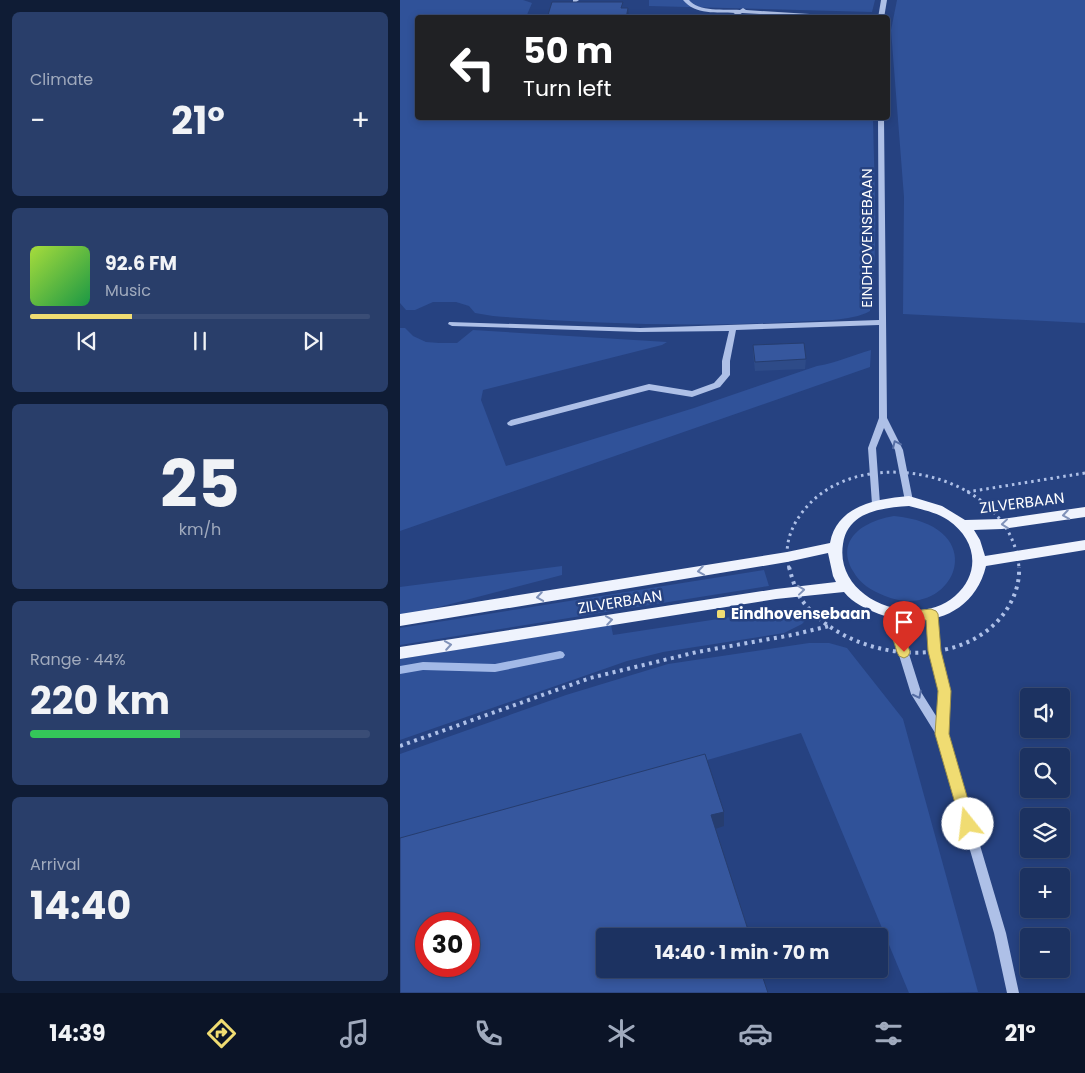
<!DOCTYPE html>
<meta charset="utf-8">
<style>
:root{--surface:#1c3261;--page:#293e6a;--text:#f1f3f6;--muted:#a0aabd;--line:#3a4d76;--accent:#f0dc72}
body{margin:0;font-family:Poppins,sans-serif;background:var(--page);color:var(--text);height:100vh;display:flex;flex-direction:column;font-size:19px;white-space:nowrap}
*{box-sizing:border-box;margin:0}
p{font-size:16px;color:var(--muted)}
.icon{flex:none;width:28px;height:28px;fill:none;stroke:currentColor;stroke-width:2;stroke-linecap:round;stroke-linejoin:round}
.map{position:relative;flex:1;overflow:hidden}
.drawer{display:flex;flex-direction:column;gap:12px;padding:12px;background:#0f1c35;width:400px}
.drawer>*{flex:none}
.hud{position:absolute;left:15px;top:15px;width:475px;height:105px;border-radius:5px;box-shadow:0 2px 8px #0003,0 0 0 1px var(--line);background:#202124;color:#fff;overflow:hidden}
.buttons{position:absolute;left:620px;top:688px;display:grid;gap:10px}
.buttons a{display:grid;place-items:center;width:50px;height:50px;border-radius:5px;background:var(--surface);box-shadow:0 2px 8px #0003,0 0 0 1px var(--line);font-size:25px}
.speed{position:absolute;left:15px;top:912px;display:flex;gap:10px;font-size:25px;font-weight:700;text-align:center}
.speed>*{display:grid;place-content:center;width:65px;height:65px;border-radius:50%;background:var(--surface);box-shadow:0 2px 8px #0003,0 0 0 1px var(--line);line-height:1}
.speed .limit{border:8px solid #d22;background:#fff;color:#111}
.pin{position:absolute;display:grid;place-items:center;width:42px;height:42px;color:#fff;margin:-51px -21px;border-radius:50% 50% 50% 0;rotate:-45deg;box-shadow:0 0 5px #0007}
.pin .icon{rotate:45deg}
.me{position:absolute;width:55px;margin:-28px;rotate:344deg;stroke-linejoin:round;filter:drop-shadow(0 0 4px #0008)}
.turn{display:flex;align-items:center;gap:18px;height:105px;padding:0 25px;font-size:22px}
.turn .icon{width:65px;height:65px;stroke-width:2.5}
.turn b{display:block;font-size:35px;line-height:42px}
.big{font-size:38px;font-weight:700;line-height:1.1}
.drawer .tile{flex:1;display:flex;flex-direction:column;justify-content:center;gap:8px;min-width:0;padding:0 18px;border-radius:8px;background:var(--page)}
.drawer .dial{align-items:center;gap:0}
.dial b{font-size:65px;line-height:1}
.song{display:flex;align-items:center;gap:15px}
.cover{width:60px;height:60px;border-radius:8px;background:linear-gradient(135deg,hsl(80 70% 55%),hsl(140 70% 35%))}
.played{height:5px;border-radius:2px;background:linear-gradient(90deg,var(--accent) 30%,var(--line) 30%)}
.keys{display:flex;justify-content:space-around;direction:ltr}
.heat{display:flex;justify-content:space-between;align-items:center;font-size:28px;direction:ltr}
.charge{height:8px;border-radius:4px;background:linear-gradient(90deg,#34c759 44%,var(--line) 0)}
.trip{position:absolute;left:196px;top:928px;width:292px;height:50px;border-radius:5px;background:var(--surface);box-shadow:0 2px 8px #0003,0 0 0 1px var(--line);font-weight:700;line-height:50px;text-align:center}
.dock{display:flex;height:80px;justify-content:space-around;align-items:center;background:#0b1427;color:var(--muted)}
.dock .icon{width:35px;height:35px}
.dock .active{color:var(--accent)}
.dock b{font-size:22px;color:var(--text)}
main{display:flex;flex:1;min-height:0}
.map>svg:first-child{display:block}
.green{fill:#305299}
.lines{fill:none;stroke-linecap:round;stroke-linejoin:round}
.stream{fill:#a2b9e7;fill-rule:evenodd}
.path-far1{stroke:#aec0e7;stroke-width:3;stroke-dasharray:2.5 4;stroke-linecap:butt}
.path{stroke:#aec0e7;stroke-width:4;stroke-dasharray:3 4.5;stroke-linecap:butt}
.minor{fill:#aec0e7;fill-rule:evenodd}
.major{fill:#eff3fd;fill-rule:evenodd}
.wall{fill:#2e4b88}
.shaded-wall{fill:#263d6f}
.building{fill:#36579e;stroke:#263d6f;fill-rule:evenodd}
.oneway{stroke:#566ea5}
.oneway2{stroke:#8092b9}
.route{fill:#f0dc72;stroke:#9c8f4a}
.poi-dot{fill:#f0dc72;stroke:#264281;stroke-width:2}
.labels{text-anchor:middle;stroke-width:5;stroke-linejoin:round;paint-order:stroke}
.street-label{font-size:15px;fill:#fff;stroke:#264281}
.poi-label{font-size:15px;font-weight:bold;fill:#fff;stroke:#264281;text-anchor:start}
</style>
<main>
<section class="drawer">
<div class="tile"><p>Climate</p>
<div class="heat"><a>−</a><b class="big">21°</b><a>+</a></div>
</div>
<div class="tile">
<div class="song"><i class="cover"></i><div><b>92.6 FM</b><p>Music</p></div></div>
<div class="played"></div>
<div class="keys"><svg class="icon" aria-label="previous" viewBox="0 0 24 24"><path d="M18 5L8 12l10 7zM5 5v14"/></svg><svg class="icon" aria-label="pause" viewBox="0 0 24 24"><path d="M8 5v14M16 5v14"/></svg><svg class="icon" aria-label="next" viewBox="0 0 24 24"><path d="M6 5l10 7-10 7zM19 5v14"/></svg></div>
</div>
<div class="tile dial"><b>25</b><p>km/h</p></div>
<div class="tile"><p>Range · 44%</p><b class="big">220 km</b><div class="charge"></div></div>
<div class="tile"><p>Arrival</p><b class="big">14:40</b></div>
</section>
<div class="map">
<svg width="685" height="993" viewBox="0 0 685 993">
<rect width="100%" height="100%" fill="#264281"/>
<g class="green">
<path d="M0,0H123L132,3L126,17L18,18V118H473C474,181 479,247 470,311C451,322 415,320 392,322C292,327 193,324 93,316L75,313L69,306L56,302H33L15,310H6L0,303Z"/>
<path d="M249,0H475L472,12L249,6Z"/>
<path d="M497,0H685V323L503,314L504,197L491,30Z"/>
<path d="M0,328H5L13,336L26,342L39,343H57L73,330L267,342L262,345L83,390L81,400L106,466L294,408L417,366C436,363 453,355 471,350L470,367L0,531Z"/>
<path d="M494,516C597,526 553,624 485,596C471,590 460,584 453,571C434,538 467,520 494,516Z"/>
<path d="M162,566V575L20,612L0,615V587Z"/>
<path d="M364,570L369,586L0,645V628Z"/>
<path d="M390,608L397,617L406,612L409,616L402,624L384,633L263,652L227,661L0,740V659L211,625L213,635Z"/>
<path d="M409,643H429L447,648L503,719L578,992L509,993L401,733L165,801L0,846V754L166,695L268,664Z"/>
</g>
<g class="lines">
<path class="stream" d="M160,651L163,652L165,655L163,658L95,672L23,670L0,674V666L23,662L95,664Z"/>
<g class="path-far1">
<path d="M567,492L685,473"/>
<path d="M389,568C384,549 389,530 401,514C455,438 612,471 619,568"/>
</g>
<g class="path">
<path d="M389,567C392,578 395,589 401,599C443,658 554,675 602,616C613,602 620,585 619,567"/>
<path d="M0,746L190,678L297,652L392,635L429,626"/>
</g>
<g class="minor">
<path d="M173,0H179L175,3L173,2Z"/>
<path d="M283,0H289C298,12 325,9 340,10L343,8L346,10L473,18H430L342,13L334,18H327L335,13C317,12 295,15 283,0Z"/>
<path d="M481,0H487L484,18H478Z"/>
<path d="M478,118H484L487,418L503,450L513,501L512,503L509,504L505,501L495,450L484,428L476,448L480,504L476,507L472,504L468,448L479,418V325L336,330L330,361V375L320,387L292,397L249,390L111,426L108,425L107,423L111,420L249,384L292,391L314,383L322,374V361L329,331L240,332L52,326L48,324L49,322L240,328L479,320Z"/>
<path d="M491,609L494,610L496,613L521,692L538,719L540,691L529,651L526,614L528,611L531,610L534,611L536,614L539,651L550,691L547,734L606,933L619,993H607L594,933L537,736L511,694L486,613L488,610Z"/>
</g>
<path class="major" d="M509,496L542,506L565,520L602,519L685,507V517L602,529L574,530L580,540L585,556L685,540V550L586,566C574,616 524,631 479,614C466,609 453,603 444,592L376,599L0,659V647L376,589L436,582L433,576L428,553L387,562L0,626V614L387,552L430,543C437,505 477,499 509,496ZM509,506C523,510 536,512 548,520C577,540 581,573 555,596C516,630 434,600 443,544C448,511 482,508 509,506Z"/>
</g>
<path class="wall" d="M353,345L406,359L405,369L355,371L353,354Z"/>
<g class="shaded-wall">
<path d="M228,8L229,18H226Z"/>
<path d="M324,812V826L312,830L311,815Z"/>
</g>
<g class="building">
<path d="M152,2H223L221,8H228L226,18H147Z"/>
<path d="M404,343L406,359L355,362L353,345Z"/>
<path d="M305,754L324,812L311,815L350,936H205V969H360L368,993H0V838ZM26,924H69V966H26Z"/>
</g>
<defs><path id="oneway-chevron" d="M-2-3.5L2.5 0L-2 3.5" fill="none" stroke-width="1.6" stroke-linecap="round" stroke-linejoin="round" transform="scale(1.25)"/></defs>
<g class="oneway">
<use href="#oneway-chevron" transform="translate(496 444) rotate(-115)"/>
<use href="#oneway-chevron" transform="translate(518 695) rotate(63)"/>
</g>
<g class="oneway2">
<use href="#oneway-chevron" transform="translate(666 515) rotate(171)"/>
<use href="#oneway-chevron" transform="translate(605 524) rotate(174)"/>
<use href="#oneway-chevron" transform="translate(301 571) rotate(171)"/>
<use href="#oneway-chevron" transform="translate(401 590) rotate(-6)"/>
<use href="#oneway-chevron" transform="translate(140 597) rotate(171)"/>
<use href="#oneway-chevron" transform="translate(209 620) rotate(-9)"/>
<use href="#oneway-chevron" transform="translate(48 645) rotate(-9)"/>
</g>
<path class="route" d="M491,608L512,611L531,609L536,611L538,614L541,651L551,691L549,734L575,824L573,829L568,831L563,829L561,824L535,734L538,691L528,651L526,620L499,619L510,652L508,656L504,658L499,656L497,652L485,613L487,610Z"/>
<rect class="poi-dot" x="316" y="609" width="10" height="10" rx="2.5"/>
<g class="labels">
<g class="street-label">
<text transform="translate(467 238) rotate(-90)" y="5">EINDHOVENSEBAAN</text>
<text transform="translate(622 503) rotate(-7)" y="5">ZILVERBAAN</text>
<text transform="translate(220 602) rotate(-9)" y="5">ZILVERBAAN</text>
</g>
<g class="poi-label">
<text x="331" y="619">Eindhovensebaan</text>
</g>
</g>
</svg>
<div class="buttons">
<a><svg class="icon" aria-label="sound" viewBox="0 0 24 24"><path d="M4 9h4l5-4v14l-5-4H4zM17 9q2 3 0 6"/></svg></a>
<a><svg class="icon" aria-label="search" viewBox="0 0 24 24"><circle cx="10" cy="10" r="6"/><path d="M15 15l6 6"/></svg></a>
<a><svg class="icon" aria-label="layers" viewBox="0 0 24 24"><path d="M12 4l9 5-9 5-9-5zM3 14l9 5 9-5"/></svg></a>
<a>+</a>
<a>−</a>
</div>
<div class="speed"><div class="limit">30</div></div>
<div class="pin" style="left:504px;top:652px;background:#d93025"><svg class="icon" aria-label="arrive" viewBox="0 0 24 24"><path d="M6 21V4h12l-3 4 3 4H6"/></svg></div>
<svg class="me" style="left:568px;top:824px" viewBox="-20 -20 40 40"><circle r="19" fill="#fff"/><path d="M0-13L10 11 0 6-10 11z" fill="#f0dc72"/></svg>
<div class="trip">14:40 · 1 min · 70 m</div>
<div class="hud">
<div class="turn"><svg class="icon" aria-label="left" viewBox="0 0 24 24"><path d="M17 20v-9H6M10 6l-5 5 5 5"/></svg><div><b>50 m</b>Turn left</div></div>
</div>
</div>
</main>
<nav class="dock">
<b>14:39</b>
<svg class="icon active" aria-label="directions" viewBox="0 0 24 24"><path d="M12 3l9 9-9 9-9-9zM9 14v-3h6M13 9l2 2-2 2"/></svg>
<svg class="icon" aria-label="music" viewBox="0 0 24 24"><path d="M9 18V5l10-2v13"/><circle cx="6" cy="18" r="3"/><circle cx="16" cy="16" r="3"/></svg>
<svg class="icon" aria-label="phone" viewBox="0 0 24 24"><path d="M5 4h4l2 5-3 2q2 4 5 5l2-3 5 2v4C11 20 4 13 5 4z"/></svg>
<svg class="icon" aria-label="climate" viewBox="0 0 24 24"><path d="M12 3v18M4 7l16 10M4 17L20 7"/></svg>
<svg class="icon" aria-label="car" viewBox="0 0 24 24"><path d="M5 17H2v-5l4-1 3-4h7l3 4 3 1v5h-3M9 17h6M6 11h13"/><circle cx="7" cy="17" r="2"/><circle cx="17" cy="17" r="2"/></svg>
<svg class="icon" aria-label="filters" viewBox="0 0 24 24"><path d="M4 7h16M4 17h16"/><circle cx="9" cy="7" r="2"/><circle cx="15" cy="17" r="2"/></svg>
<b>21°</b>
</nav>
